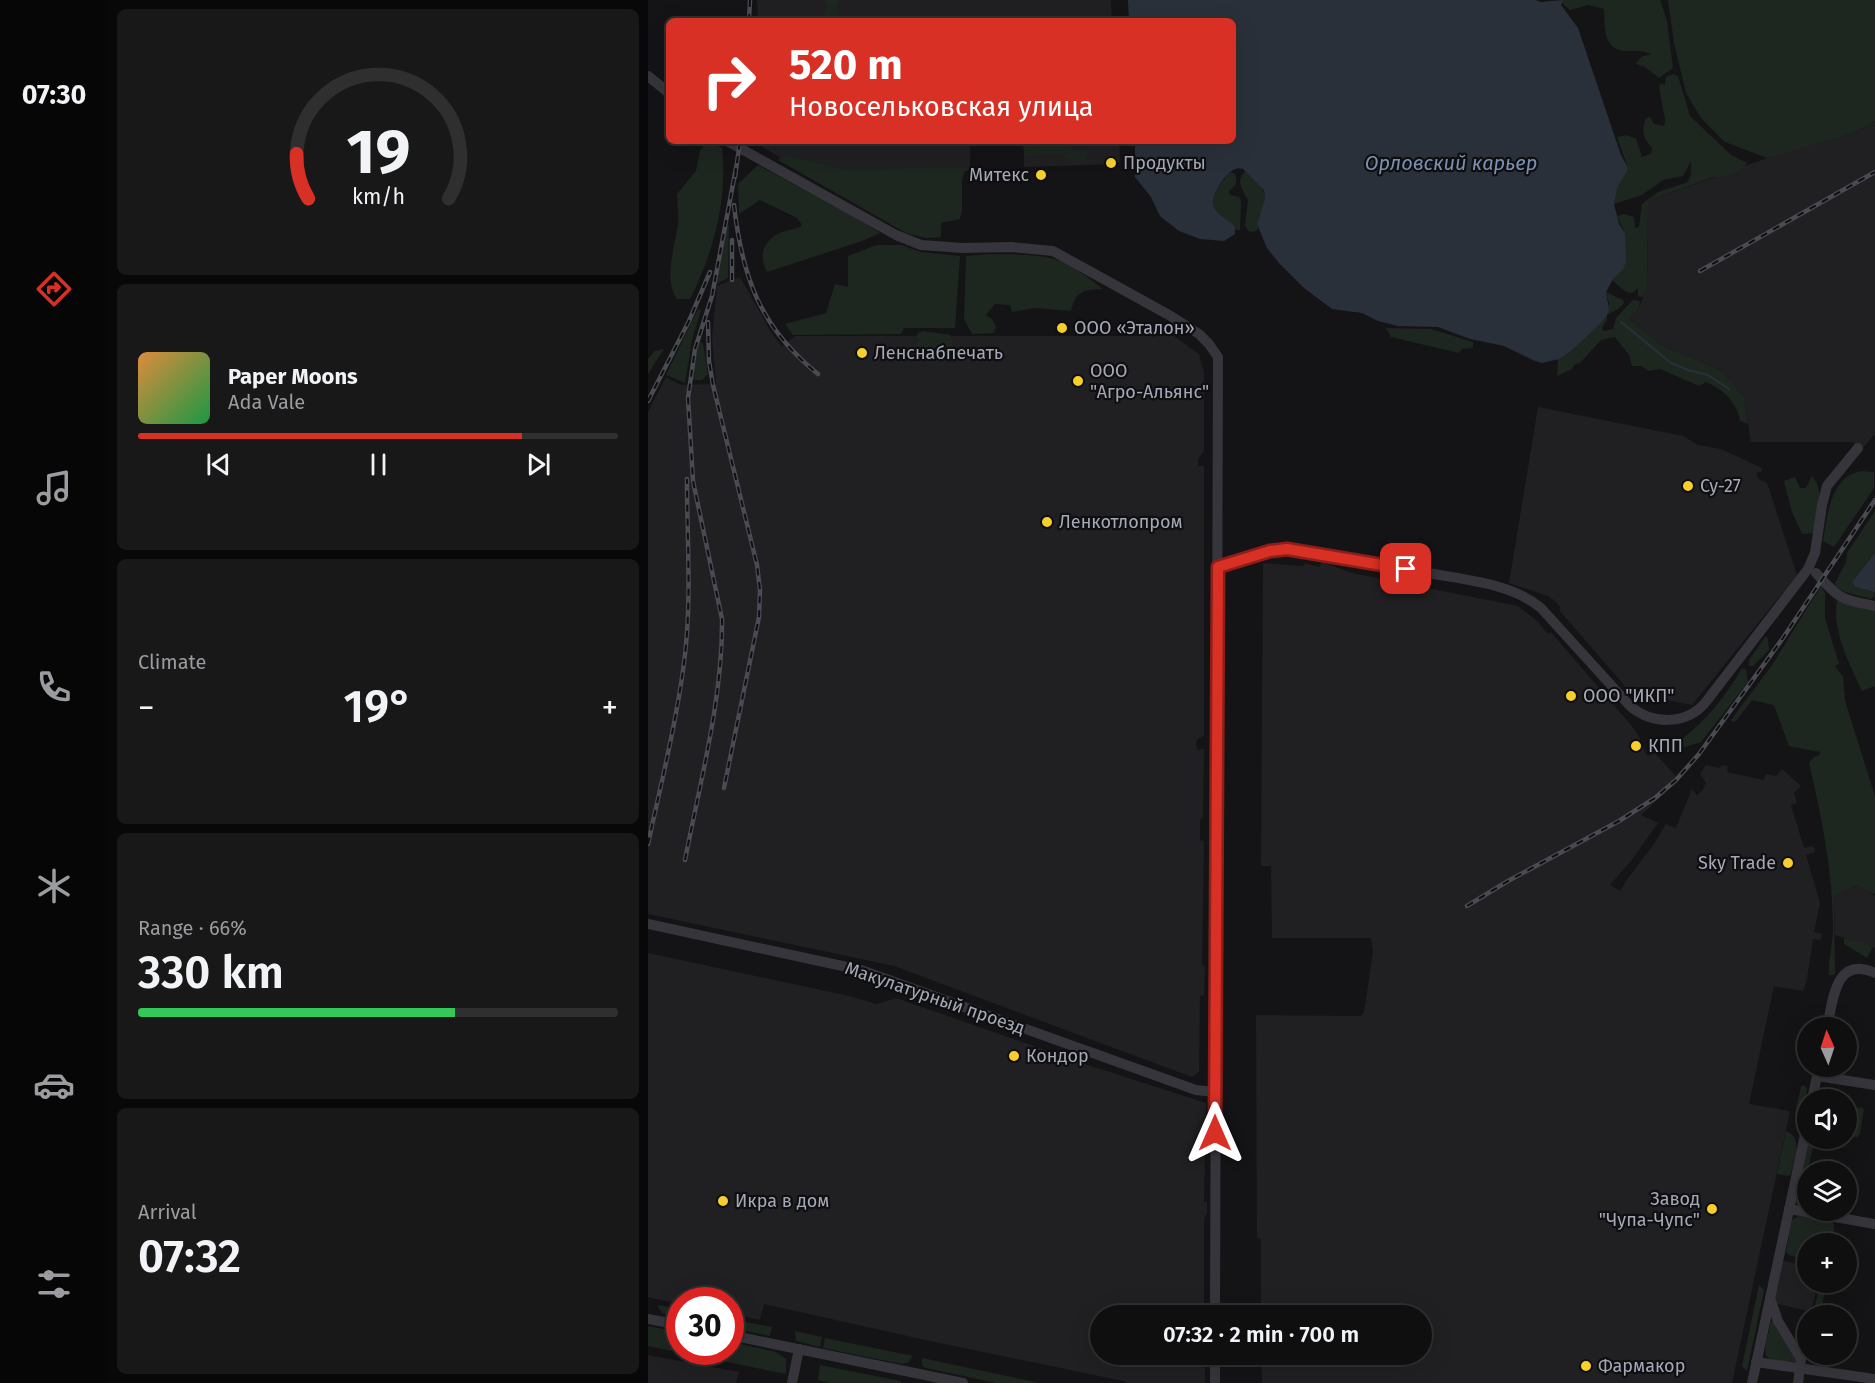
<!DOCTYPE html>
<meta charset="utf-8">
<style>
:root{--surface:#0f0f10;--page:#181819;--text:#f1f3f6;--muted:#9b9c9f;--line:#2f2f30;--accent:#d93025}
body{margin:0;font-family:"Fira Sans",sans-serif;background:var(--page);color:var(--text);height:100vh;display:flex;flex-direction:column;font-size:22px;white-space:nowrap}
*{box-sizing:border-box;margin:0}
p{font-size:20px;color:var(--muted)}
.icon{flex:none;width:33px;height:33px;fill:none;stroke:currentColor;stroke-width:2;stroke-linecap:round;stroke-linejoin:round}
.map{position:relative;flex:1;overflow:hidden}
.side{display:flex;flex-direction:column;gap:9px;padding:9px;background:#080809;width:540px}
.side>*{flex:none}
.hud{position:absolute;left:18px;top:18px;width:570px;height:126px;border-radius:9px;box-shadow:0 6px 24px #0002,0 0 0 2px var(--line);background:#d93025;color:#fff;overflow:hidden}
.needle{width:39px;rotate:357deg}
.fabs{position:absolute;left:1149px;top:1017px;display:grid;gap:12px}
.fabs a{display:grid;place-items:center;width:60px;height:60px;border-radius:50%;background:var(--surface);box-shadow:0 6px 24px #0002,0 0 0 2px var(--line);font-size:30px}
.speed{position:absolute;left:18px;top:1287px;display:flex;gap:12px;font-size:30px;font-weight:700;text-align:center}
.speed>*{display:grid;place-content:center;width:78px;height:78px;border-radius:50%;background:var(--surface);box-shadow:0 6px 24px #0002,0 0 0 2px var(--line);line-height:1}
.speed .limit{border:9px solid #d22;background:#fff;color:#111}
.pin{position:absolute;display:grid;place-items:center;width:51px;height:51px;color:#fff;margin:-26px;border-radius:12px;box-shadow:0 3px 9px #0006}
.me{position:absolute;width:66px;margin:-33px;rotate:0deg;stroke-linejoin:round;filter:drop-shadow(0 0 4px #0008)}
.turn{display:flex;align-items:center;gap:21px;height:126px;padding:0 24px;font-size:27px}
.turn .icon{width:78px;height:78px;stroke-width:2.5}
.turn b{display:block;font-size:42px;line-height:51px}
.big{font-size:45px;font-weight:600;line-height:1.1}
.side .widget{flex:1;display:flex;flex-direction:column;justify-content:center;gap:9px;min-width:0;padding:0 21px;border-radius:9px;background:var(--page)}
.side .dial{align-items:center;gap:0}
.dial svg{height:156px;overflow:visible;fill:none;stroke:var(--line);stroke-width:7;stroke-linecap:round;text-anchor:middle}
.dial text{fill:var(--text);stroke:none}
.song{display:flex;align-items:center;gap:18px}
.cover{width:72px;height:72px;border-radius:9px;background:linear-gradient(135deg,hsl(30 70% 55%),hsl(140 70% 35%))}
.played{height:6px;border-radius:3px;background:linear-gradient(90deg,var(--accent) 80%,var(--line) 80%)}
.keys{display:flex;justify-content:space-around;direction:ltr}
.heat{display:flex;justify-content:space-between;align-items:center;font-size:33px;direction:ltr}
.charge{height:9px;border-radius:4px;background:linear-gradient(90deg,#34c759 66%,var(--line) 0)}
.trip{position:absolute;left:442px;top:1305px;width:342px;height:60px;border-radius:30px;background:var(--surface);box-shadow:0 6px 24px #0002,0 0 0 2px var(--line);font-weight:600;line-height:60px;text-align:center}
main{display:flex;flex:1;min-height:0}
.tab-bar{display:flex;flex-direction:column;width:108px;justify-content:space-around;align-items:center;background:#060606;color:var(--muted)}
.tab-bar .icon{width:42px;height:42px}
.tab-bar .current{color:var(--accent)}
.tab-bar b{font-size:27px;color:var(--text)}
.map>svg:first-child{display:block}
.built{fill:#202023}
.green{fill:#1e2620}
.water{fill:#2a303a}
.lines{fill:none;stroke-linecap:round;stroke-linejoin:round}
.stream{stroke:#2a303a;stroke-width:2}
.minor{stroke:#35353b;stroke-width:10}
.rail-casing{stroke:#4a4b52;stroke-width:4.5}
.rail{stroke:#0f0f11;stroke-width:2;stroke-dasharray:7;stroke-linecap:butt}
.route-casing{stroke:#8d1f18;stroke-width:15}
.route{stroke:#d93025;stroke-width:10}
.poi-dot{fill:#f6cf2c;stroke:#0f0f11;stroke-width:2}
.labels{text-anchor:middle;stroke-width:4.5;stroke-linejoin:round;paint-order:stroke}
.poi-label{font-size:18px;fill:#a5a8b6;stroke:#0f0f11;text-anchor:start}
.street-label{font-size:18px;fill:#a5a8b6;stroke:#0f0f11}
.water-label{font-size:20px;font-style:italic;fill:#7b91b2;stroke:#0f0f11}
</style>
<main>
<nav class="tab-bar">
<b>07:30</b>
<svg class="icon current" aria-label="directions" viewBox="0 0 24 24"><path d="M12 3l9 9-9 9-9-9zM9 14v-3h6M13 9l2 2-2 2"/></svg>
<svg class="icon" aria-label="music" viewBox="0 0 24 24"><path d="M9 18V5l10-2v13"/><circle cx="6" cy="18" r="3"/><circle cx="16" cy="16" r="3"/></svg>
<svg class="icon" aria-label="phone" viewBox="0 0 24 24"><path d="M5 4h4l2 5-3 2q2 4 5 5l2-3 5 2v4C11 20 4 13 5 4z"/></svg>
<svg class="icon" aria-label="climate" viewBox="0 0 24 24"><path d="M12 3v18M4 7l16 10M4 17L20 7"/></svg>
<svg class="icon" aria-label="car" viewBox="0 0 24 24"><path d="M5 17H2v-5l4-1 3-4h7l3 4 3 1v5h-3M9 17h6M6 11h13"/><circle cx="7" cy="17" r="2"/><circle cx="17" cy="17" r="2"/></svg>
<svg class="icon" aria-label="filters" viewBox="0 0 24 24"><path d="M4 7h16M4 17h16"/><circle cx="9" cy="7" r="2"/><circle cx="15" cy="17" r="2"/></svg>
</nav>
<section class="side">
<div class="widget dial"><svg viewBox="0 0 100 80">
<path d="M14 69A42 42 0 1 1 86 69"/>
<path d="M14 69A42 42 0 0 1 8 46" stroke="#d93025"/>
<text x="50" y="56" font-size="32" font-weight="700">19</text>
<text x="50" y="72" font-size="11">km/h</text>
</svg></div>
<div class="widget">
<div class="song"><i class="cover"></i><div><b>Paper Moons</b><p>Ada Vale</p></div></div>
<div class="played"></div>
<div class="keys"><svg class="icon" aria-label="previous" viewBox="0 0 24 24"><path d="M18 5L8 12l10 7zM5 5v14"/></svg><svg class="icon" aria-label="pause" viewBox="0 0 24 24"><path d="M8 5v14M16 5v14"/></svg><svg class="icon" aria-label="next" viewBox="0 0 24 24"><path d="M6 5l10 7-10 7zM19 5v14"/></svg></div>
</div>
<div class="widget"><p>Climate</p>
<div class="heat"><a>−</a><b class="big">19°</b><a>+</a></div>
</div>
<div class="widget"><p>Range · 66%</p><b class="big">330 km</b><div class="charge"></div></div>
<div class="widget"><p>Arrival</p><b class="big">07:32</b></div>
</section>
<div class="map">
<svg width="1227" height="1383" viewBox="0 0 1227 1383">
<rect width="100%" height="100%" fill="#141416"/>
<g class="built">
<path d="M109,0H463L464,21H110Z"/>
<path d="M1227,121V434L1213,450L1205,442H1103L1096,397L1073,370L1015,346L980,317L991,307L999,288L1000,201L1142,150L1205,133Z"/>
<path d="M115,141H322V171L197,173L131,157L115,147Z"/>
<path d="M376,141H471L472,161L469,164L376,167Z"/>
<path d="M92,277L123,332L134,347L147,336H526L551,354L556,373V451L550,459V466H556V735L549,740L548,744L549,750L556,749L555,818L552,819V840L556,841L554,965L557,966L556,995L552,996L551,1072L544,1077L246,966L0,914V412L18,377L33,385L68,384L64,338L69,286Z"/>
<path d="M890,407L1035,436L1050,445L1073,449L1114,468L1113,473L1109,472L1110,479L1119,483L1149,575L1044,705L983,693L911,610L913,608L907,601L900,596L861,583Z"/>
<path d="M674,562L704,573L870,606L888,620L900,634L903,632L908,638L983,725L990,735L999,756L1007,753L1031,780L993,815L1010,823L983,861L962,885L973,891L977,882L1006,844L1018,824L1028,828L1044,789L1049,795L1054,791L1058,783L1052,774L1058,765L1072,768L1073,765L1080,766L1079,772L1116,780L1118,774L1128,776L1134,769L1153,786L1146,793L1149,803L1143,805L1156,848L1165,846L1167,852L1158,855L1172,903L1166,932L1174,934L1173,940L1165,939L1159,979L1155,991L1126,986L1101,1104L1142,1111L1084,1383H614V1355L774,1354V1316L613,1315V1239L609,1238L608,1015L713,1016L716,1012L725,952L723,938H624L623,866H613L615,563L656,566L657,563L671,567Z"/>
<path d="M1211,885L1227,896V948L1187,935L1186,894Z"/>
<path d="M0,953L197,995L229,1004L248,998L446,1067L558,1103L556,1202H559V1213L556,1219V1315L453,1316V1354L557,1355V1383H478L475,1381L282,1341L116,1304L112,1320L83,1314L82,1300H32L31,1304L0,1297Z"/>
<path d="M1135,1261L1159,1266L1160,1282L1170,1283L1163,1312L1126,1303Z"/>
<path d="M0,1355L91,1372L88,1383H0Z"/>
</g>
<g class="green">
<path d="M177,0H190L189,9L191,14L189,19L183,21L176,17V13L180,6Z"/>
<path d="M915,0H1012L1019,21L1025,68L1011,78L997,67L988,64L993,57L1003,54C995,50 987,51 978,51C954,50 957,26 956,9L940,5L922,10L914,3Z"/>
<path d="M1020,0H1227V121L1205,133L1119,158L1077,142L1053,118L1038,93L1026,43Z"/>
<path d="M1025,74L1030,76L1042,116L1083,155L1099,163C1093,173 1076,178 1065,177L1000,201L999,288L995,297L990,296V288L984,293L978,292L964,280L977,233L969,216L976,214L986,217L987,228L991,227L994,204L1010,192L1040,182L1043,174V161L1035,176L1015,180L994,195L966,204L970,186L978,174L980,168L969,137L978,135L988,139L994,157L1003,154L1004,148C995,138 993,131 998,118L1002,117L1006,124L1016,126L1017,120L1011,87L1013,83L1017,85L1018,77Z"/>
<path d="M375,141H384L385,146L390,147L395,141L418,142C425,151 429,154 440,151L441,153L437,160L424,161L412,154L376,156Z"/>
<path d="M63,143L74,148C80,200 65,254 42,299H29C15,279 27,247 30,224C31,214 29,204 29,194L48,171L52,151L57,144Z"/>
<path d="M135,155L199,170L318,167L314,179V210L312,219L293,223V237L278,238L258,233L130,160Z"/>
<path d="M110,165L209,218L232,233L214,241L119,272C109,254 117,237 137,231C143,229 149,230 154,225L149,218L112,200L91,214L90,184Z"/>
<path d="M598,171C603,177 612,182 615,190C622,203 608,215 610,229L606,232L600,231L597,225L600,200C594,190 587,179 598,171Z"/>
<path d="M582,172L587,174C590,182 588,186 581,191L582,195L591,197L593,201L592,230H588C583,222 576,220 570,214C558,200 573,183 582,172Z"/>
<path d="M81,225L80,278L68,284L77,229Z"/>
<path d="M229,245H253L273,252L312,256L307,328H256L253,334L145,335L137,324L178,313L187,284L200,287V256Z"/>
<path d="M342,254C364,255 391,253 412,261C428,268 442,279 455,289C436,290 428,290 423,311L387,308L364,312L362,305L347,304L338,315L344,319L348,327L346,333L324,334L316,319L318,256Z"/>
<path d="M958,292L975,300L976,303L970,309L959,315V320L954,328L956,331L965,329L968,318L985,300L992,301L991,307L981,318L1015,346L1073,370L1096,397L1100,424L1092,421C1089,402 1075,389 1058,382L1051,386L1012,369L1000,371L994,366H984L981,355L967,337L953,340L932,363L927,364L924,369L909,376L910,359L922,352L959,315L961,303Z"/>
<path d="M50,309L53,310L44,340L37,383L18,375Z"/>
<path d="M738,328L783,329L825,342V348L814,349L811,353L743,337Z"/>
<path d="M275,331L303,335L302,339L276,341L304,340V345L300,348H269L268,341H275L269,338V334Z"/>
<path d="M52,341L55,344L60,374L54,380H45L46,360Z"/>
<path d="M16,349L0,374V359L7,351Z"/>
<path d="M1214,471L1226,472V488L1186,547L1175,541C1179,516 1183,475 1214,471Z"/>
<path d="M1164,476C1178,492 1169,513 1165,533L1154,534L1144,512L1136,481L1147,477L1152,488H1158Z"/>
<path d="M1227,511V553L1204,582L1207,587L1226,591L1227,596L1223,599L1197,592L1188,587L1187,583L1198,562L1199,553Z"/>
<path d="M1173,586L1177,593V618L1191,664L1187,666L1195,677L1197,701L1227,796V893L1225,894L1210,885L1186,895L1187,973L1186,975H1181C1180,959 1185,944 1185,929C1185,873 1174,818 1161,763L1166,757L1172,755V752L1141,746L1126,705L1104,700L1088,721L1084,722L1083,720L1124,665Z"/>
<path d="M1189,600L1227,610V686L1214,691C1201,662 1184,632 1189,600Z"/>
<path d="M1118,636L1120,639L1121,650L1105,666H1101V660Z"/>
<path d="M1094,668L1098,670L1100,682L1053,742L1034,748L1029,743C1057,722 1076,699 1094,668Z"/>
<path d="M1196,938L1223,946L1224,949L1219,958L1196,944Z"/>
<path d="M1155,1085L1159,1088L1156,1112L1149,1115L1147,1113L1153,1087Z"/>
<path d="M1212,1107L1216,1109L1212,1134L1209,1137H1199L1201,1111Z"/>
<path d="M1138,1131C1156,1139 1146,1158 1143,1174L1141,1176L1129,1174Z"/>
<path d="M1160,1139H1167L1152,1205L1148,1203Z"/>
<path d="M1150,1216L1183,1221L1186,1224L1185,1243L1160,1244L1159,1260L1141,1255L1138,1252L1144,1220Z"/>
<path d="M1172,1283H1178L1173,1312L1167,1313L1166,1310Z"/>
<path d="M1111,1285L1116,1290L1099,1371L1094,1366Z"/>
<path d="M9,1305L31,1309V1318L14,1313Z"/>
<path d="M83,1319L124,1327L122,1336L83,1328Z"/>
<path d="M1125,1320L1149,1360L1147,1362L1123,1360L1118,1356L1117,1348L1123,1321Z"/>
<path d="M0,1326L31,1332L32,1352H82L83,1342L128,1352L138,1359V1374L0,1346Z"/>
<path d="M147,1331L174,1337L172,1347L148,1341Z"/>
<path d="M177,1338L265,1356L261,1362L254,1364L175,1348Z"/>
<path d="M274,1358L391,1383H348L278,1368L274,1366Z"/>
<path d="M172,1365L253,1381V1383H182L170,1380Z"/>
</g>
<g class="water">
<path d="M480,0H887L893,2L915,0L913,5L930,28L973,155L980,168L978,174L970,186L966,204L971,224L977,233L978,262L975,269L965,279L958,292L961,309L959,315L952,324L922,352L911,359L894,363L887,361L856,346L822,339L790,327L750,326L730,321L714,313L684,309L656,288L631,263L619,248L609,224L617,199L616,190L595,169C591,168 589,168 585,170C576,175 562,197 566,207C570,217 581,219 587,227V234L576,241L552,239L531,231L512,216L503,197L487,177V141H585V21H481Z"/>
<path d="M1227,553V592L1207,587L1204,582Z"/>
</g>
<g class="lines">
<path class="stream" d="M973,322L1023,363L1040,370L1060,375L1081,389"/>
<g class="minor">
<path d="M0,76L21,93"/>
<path d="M79,141L248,235L273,245L315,248L363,247L405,251L521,315L551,334L561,344L570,357L567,1316"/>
<path d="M570,567C599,563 623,548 653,550C694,557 735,565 775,572C814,580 862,582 893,608L982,706C1004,725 1038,725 1057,703L1160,569L1167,553L1174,505L1179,486L1210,448"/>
<path d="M1168,573C1191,598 1192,600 1227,606"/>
<path d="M0,924L213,970L548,1090L567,1092"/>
<path d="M1179,1028C1185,1000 1187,955 1227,973"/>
<path d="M1169,1076L1227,1085"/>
<path d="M1164,1100L1171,1066"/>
<path d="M1141,1209L1227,1224"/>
<path d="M1122,1298L1130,1321L1153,1359L1150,1383"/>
<path d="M0,1319L32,1325"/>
<path d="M82,1335L315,1383"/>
<path d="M1108,1362L1227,1379"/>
<path d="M144,1383L151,1349"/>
<path d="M567,1383V1354"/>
<path d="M1104,1383L1160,1121"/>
</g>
<defs>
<g id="rail">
<path d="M101,21L102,0"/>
<path d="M87,177L92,141"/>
<path d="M86,205C94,276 112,328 170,374"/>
<path d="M1052,271L1227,172"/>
<path d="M84,280V240"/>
<path d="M60,322L61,361L65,385L109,565L112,590L111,617L76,788"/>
<path d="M0,401L41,321L62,272"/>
<path d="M0,844C13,784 28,724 36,663C44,603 39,540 39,479"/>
<path d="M37,860C52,783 75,697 74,619L45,481L40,398L47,349L64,296L88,168"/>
<path d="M819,906L860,881L971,821L1007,798L1028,780L1051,754L1135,638L1227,500"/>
</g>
</defs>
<use href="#rail" class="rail-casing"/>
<use href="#rail" class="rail"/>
</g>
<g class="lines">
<defs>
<path id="route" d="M567,1133L570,567L622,551L639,549L758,569"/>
</defs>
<use href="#route" class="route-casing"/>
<use href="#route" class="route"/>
</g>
<g class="poi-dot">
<circle cx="463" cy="163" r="6"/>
<circle cx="393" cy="175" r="6"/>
<circle cx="414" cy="328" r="6"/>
<circle cx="214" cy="353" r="6"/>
<circle cx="430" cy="381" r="6"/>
<circle cx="1040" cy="486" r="6"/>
<circle cx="399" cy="522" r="6"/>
<circle cx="923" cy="696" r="6"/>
<circle cx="988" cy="746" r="6"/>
<circle cx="1140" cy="863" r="6"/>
<circle cx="366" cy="1056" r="6"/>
<circle cx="75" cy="1201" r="6"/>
<circle cx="1064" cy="1209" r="6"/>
<circle cx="938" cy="1366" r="6"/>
</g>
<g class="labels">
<g class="poi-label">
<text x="475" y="169">Продукты</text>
<text x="381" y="181" text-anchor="end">Митекс</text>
<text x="426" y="334">ООО «Эталон»</text>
<text x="226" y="359">Ленснабпечать</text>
<text x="442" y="377">ООО<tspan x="442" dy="21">"Агро-Альянс"</tspan></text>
<text x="1052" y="492">Су-27</text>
<text x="411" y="528">Ленкотлопром</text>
<text x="935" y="702">ООО "ИКП"</text>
<text x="1000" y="752">КПП</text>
<text x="1128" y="869" text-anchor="end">Sky Trade</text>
<text x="378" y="1062">Кондор</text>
<text x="1052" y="1205" text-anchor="end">Завод<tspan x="1052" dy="21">"Чупа-Чупс"</tspan></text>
<text x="87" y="1207">Икра в дом</text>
<text x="950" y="1372">Фармакор</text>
</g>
<g class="street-label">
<text transform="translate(287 998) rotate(19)" y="6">Макулатурный проезд</text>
</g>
<g class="water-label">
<text x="803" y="170">Орловский карьер</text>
</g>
</g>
</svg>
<div class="fabs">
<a><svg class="needle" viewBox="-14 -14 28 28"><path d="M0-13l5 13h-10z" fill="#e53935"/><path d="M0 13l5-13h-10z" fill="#9b9c9f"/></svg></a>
<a><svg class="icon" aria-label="sound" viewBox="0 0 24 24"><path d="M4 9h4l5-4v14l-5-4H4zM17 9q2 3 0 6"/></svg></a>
<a><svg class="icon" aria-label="layers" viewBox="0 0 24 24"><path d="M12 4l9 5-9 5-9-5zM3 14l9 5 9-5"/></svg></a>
<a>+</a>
<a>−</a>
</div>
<div class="speed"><div class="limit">30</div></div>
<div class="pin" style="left:758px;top:569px;background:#d93025"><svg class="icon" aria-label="arrive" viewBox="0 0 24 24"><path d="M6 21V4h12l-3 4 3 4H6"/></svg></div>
<svg class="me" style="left:567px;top:1133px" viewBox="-20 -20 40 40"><path d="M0-17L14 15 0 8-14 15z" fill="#d93025" stroke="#fff" stroke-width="4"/></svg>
<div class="trip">07:32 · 2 min · 700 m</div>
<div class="hud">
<div class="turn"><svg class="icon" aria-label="right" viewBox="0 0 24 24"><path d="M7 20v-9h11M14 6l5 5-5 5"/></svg><div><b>520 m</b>Новосельковская улица</div></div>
</div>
</div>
</main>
